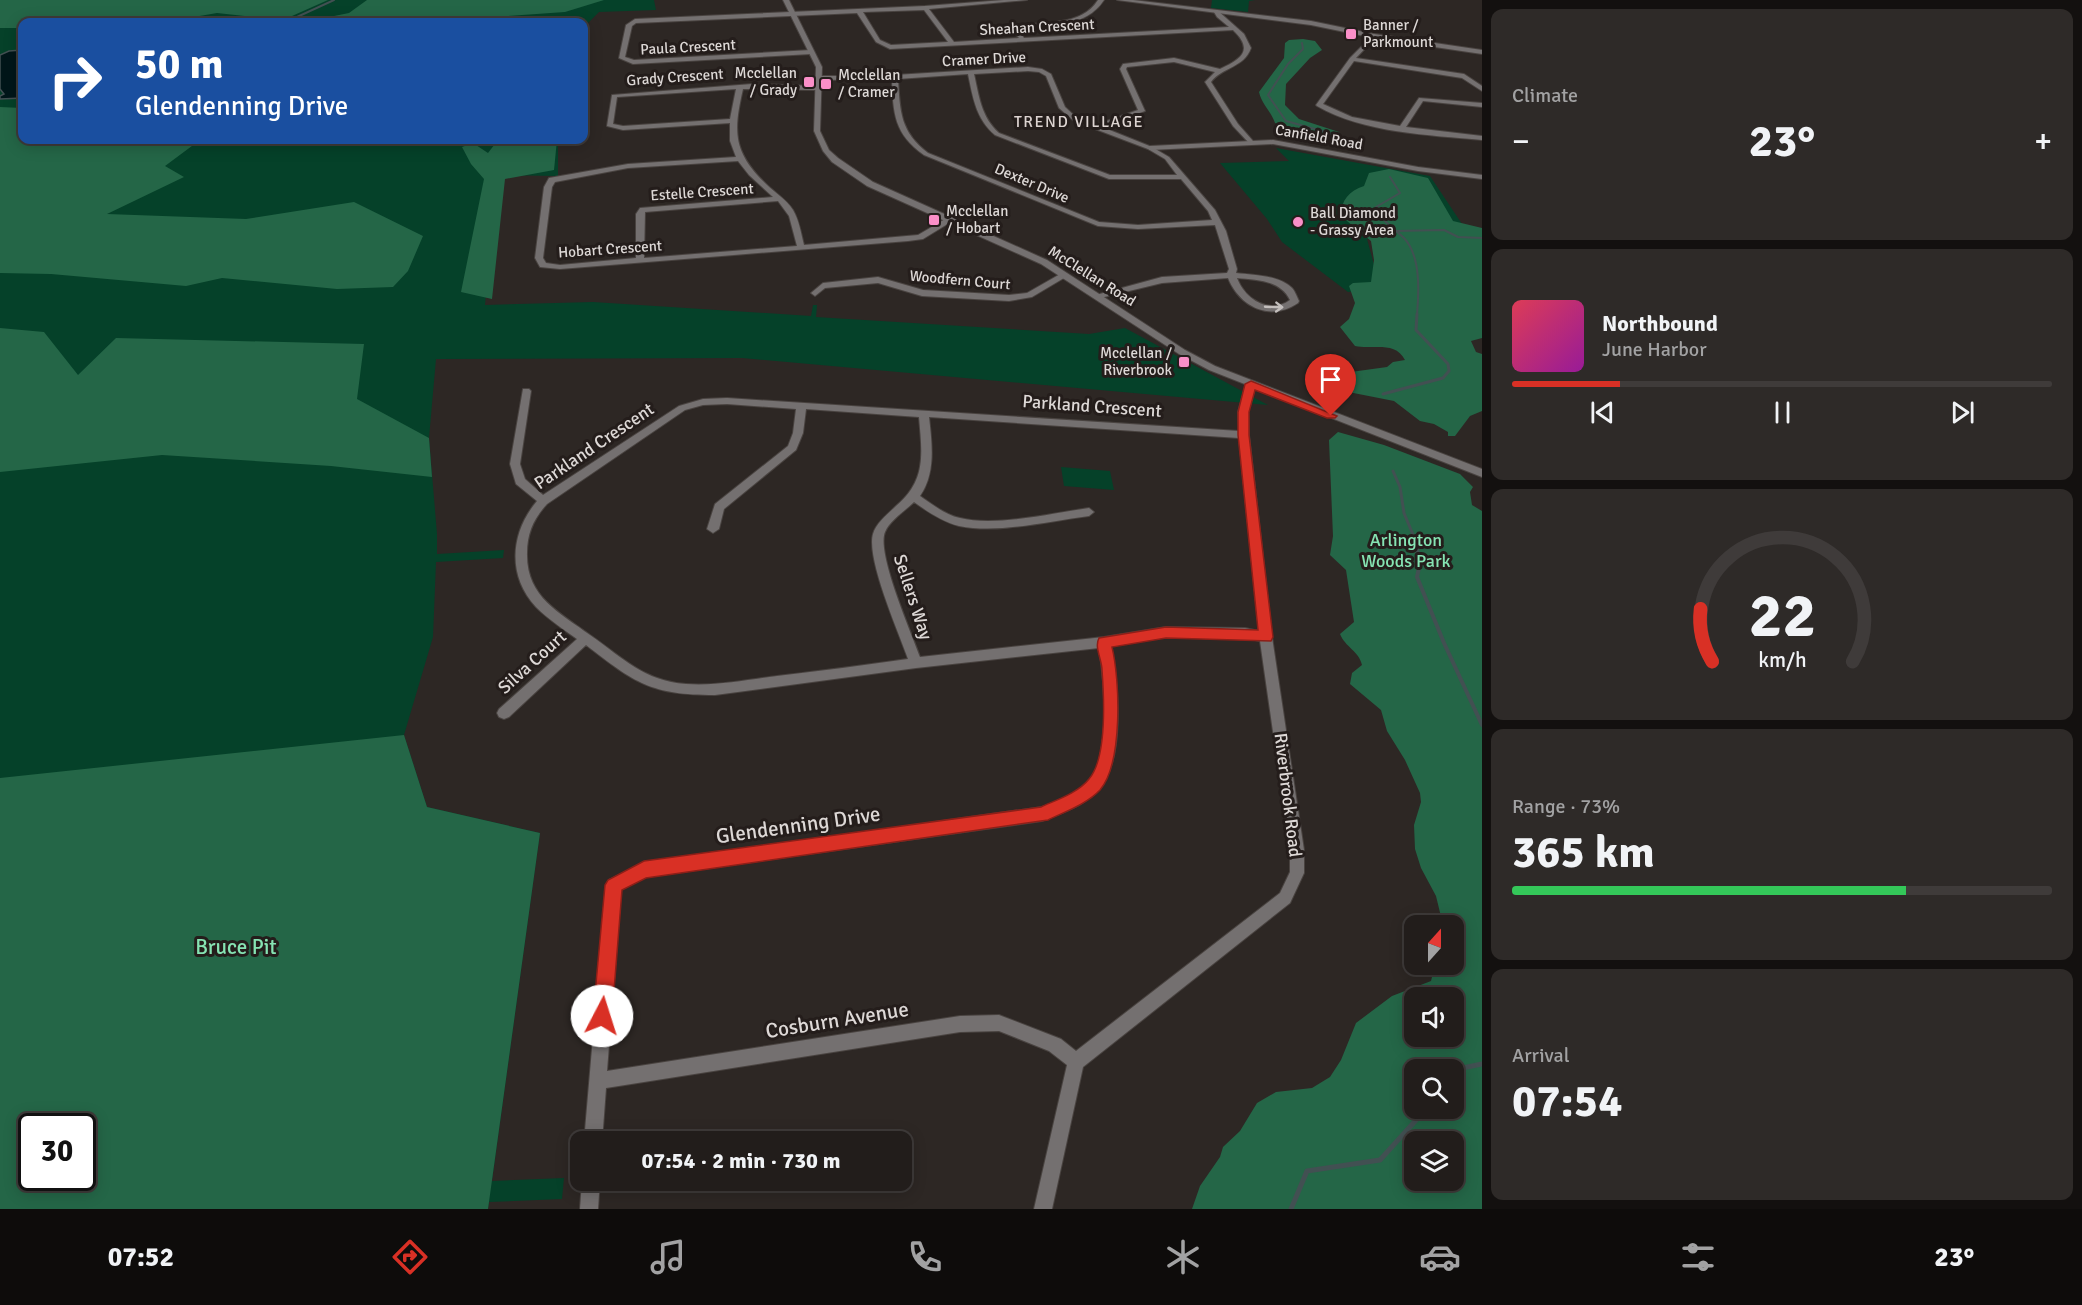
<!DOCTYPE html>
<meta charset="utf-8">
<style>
:root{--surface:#221d1b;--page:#2e2a28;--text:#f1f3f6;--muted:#a2a2a3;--line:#3f3b3a;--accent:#d93025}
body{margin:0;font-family:Signika,sans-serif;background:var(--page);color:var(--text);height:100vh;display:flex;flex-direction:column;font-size:22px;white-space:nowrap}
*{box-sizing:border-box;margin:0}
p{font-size:20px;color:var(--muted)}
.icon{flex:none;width:33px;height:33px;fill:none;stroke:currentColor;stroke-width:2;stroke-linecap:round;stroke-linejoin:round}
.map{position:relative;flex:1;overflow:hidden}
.side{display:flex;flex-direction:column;gap:9px;padding:9px;background:#13100f;width:600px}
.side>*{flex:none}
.banner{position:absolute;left:18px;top:18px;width:570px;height:126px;border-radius:12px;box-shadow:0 3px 15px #0003,0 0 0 2px var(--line);background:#1a4fa0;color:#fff;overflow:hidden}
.needle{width:39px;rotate:21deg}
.controls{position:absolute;left:1404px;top:915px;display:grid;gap:12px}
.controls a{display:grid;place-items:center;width:60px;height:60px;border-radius:12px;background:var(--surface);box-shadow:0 3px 15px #0003,0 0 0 2px var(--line);font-size:30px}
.speed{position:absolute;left:18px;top:1113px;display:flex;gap:12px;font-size:30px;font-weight:700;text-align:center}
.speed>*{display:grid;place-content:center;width:78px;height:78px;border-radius:50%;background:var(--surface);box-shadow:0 3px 15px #0003,0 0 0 2px var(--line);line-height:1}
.speed .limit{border:3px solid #111;border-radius:9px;background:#fff;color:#111}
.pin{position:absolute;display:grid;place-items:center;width:51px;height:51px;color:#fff;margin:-62px -26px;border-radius:50% 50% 50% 0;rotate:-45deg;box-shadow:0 0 6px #0007}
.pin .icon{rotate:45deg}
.me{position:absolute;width:66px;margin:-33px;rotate:5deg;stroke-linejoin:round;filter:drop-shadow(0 0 4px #0008)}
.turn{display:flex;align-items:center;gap:21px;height:126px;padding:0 18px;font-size:27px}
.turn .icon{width:78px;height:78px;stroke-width:2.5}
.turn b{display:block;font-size:42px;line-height:51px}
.big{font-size:45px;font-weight:700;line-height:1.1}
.side .card{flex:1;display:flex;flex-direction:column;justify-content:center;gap:9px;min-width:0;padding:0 21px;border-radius:12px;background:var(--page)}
.side .dial{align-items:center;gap:0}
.dial svg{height:156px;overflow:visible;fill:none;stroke:var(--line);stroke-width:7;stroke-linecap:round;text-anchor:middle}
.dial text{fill:var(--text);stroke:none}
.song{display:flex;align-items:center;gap:18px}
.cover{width:72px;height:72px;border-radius:9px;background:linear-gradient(135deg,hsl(350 70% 55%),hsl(300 70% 35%))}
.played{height:6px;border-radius:3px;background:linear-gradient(90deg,var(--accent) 20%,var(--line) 20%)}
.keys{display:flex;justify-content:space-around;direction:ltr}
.heat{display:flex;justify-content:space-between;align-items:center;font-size:33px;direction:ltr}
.charge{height:9px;border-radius:4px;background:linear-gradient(90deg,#34c759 73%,var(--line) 0)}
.trip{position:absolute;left:570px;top:1131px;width:342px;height:60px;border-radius:12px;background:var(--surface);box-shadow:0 3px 15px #0003,0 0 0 2px var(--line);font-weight:700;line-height:60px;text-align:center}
.menu{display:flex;height:96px;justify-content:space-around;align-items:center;background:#0e0c0b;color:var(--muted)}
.menu .icon{width:42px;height:42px}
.menu .active{color:var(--accent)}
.menu b{font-size:27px;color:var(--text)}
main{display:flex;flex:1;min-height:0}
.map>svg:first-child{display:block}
.green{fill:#054129;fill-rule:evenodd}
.forest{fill:#246647;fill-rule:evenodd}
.water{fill:#001619;stroke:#425052;stroke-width:1.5}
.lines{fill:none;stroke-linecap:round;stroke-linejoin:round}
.stream-far3{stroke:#425052;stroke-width:2}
.stream-far2{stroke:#425052;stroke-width:3}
.stream-far1{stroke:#425052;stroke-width:4}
.stream{stroke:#425052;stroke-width:5}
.minor-casing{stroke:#494340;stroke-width:2}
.tertiary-casing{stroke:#494340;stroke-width:2}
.minor{fill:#747070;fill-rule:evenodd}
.tertiary{fill:#747070;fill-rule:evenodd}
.oneway{stroke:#c3bebc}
.route{fill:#d93025;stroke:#8d1f18;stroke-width:1.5}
.poi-dot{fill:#fa8fc8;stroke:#241d1b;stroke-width:2}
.labels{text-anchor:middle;stroke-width:6;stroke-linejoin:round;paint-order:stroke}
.far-poi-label{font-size:15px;fill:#ddd8d6;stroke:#241d1b;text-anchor:start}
.far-street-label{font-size:15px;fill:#ddd8d6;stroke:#241d1b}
.far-neighbourhood-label{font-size:16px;letter-spacing:1.5px;fill:#ddd4d1;stroke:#241d1b}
.street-label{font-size:18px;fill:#ddd8d6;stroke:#241d1b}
.park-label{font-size:18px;fill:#86e4b3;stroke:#241d1b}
.near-street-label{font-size:21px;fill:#ddd8d6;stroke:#241d1b}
.near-park-label{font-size:21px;fill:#86e4b3;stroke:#241d1b}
</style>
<main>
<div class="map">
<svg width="1482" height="1209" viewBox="0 0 1482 1209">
<rect width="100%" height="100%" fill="#2d2724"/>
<g class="green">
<path d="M0,0H654L656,10L599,12L587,24L584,34V22H22V140H558V176L500,175L495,198L485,305L593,302L811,316L813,305H817L816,317L1089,334L1125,328L1268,405L742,358L436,359L429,438L437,534V554L504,550L503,558L436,562L433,637L404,735L427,807L540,833L492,1181L564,1178L562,1199L489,1202L488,1209H0ZM32,1126H82V1178H32Z"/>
<path d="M1212,0H1255L1249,1L1248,12L1211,8Z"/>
<path d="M1276,148L1430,176L1466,230L1367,239L1380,287L1348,292L1282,242L1267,219L1220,163L1289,161Z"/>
<path d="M1061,467L1110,471L1114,490L1064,486Z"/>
</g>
<g class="forest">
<path d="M0,0H328L283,20L217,13L165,22H22V28H0Z"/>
<path d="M367,0H604L565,12L438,21L359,19L345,22L309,21L349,13Z"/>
<path d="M1303,39L1315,41L1322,50L1310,58L1286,84L1285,105L1299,119L1339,132L1342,137L1287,128L1275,123C1271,111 1262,105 1259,92L1284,58L1285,43L1289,40Z"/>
<path d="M0,107L22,108V140H200L165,166L184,177L107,214L246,219L354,202L423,236L408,271L393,287L337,289L222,278L186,286L51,274L0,273Z"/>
<path d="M498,140H557L554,170L505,179L492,299L461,292L484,179L471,164L462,147L473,143L488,153Z"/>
<path d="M1389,169L1428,178L1453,221L1482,228V338L1471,341L1476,352L1482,354V411L1470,416L1455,436H1448V432L1434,424L1420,421L1394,401L1323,387L1320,383L1329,375L1387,367L1393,362L1405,360C1395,340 1372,350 1355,346L1340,327L1349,319L1355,303L1349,286L1353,283L1371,282L1374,260L1371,241L1341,216C1341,200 1349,191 1364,186L1369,173Z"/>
<path d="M0,328L44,332L78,375L116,338L364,344L357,399L429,438L432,477L331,466L162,455L0,472Z"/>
<path d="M1338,432L1384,445L1460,474L1473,487L1470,492L1472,505L1482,511V1209H1192L1200,1186L1220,1157L1223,1147L1240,1131L1257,1103L1276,1092L1312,1088L1330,1077L1341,1060L1356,1023L1392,996L1431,981L1435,965L1454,964V926L1443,925L1436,896L1421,868L1415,849L1414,825L1421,802L1420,793L1405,760L1387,731L1381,710L1350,684L1352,673L1362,665C1359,651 1345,647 1340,634L1354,622L1346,570L1330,555L1333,536L1329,440ZM1414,998H1454V1036H1414ZM1414,1070H1454V1108H1414ZM1414,1142H1454V1180H1414Z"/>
<path d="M404,735L427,807L540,833L488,1209H0V778ZM32,1126H82V1178H32Z"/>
</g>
<path class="water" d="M22,50V98L0,99V96L4,94L0,89V55L9,51Z"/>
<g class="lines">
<g class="stream-far3">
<path d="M286,22L334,0"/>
<path d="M1302,43L1303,49L1288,64L1268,95L1286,121L1333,134"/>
<path d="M1390,177L1400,193L1376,207C1381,221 1394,228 1404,238C1421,256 1419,292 1417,315"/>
<path d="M1395,231L1444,230L1458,237L1482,238"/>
</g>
<g class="stream-far2">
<path d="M1383,394L1443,378L1449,371L1448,364L1416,330L1417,314"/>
<path d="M1393,471L1400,487L1404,513L1416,542"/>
</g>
<path class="stream-far1" d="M1415,541L1420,563L1417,577L1444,643L1482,725"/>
<g class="stream">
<path d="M1453,1070L1482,1064"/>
<path d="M1291,1209L1307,1171L1380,1160L1427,1108"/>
</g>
<defs>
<g id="minor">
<path d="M1004,0H1027L929,9L954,42L1019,38L1013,31L1016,26C1044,21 1081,27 1098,0H1104C1086,28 1050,25 1020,28L1019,31L1024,38L1229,27L1217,17L1214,12L1217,10L1244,34L1251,48C1244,68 1222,67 1211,82L1238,124L1253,141V143H1249L1233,126L1205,82L1215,72L1174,62L1127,67L1126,69L1145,111L1102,127L1152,147L1169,157L1215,210L1226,231L1237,269L1236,273C1253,275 1279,275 1292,288C1295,291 1297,297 1299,301L1298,303C1270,322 1240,307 1228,278L1162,283L1096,299V295L1162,277L1227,273L1229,269L1215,225L1138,229L1098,226L924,155C894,134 893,113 892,79L819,80L816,78L819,76H878L1028,67L1042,69L1051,74L1065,107L1078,119L1095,125L1138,110L1120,69L1123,64L1174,58L1220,69C1242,59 1254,50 1233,30L890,49L876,42L857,13L636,23L632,26L625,57L634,60L811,50L814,52L811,54L633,64L619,58L626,25L635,19L925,6ZM924,10L948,42L891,45L880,40L863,12ZM1028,71L1039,72L1046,76L1059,108L1074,121L1148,149L1165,159L1177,175H1110L999,133C981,117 979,96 974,74ZM968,74C973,98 976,119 995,135L1109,179H1181L1208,211L1212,220L1138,225L1099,222L928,153C900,132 900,111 898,79ZM1237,278C1257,280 1280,280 1290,300C1269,315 1245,299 1237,278Z"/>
<path d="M1374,34L1376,37L1356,58L1464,74L1482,86V91L1462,78L1354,61L1323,104L1352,117L1400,126L1419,98L1482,103V107L1423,101L1406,127L1482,136V140C1430,135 1363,133 1317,106L1316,105L1350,58Z"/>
<path d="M752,84L818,86L821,88L818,90L743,89C733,132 733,152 766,184C775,193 786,199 793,210C799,220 801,233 804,245L918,235L947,218L954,220L923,239L908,241L560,269L540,267L535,258L544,187L549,178L628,164L736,157L730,141V123L623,130L607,126L612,95ZM736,89L730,119L623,126L613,124L617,97ZM738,161L749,175L773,197L640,208L636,214V258L560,265L546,263L543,258L552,187L555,182L628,168ZM778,201L789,216L797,246L644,258L645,212Z"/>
<path d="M1062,273L1069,275L1032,297L1009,301L922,296L878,283L825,288L815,296L811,293L823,283L878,277L923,290L1009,295L1027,293Z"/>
<path d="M1251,381L1256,384L1248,412L1249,435L1272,637L1304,850V873L1290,903L1083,1067L1052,1209H1034L1067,1065L1049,1051L999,1031L960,1032L606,1088L602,1142H584L606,885L609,880L644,863L1042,807C1058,801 1079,794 1090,780C1111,753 1104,680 1099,648L916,668L715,695C651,695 635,683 586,645L509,717L504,719L499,717L497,713L499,709L577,639C563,629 548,619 536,607C507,576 510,533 537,501L516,484L510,464L523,389H529L531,391L520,464L525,479L543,495L679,406L703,399L727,398L1239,431L1238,412L1246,384ZM727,404L796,409L793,433L788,446L715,504L707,529L713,533L719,529L724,509L796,450L803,433L806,409L919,417C922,453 927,480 896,506C888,514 876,523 873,534C866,559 899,633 908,659C864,665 821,671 777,676C747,680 717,686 686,684C644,681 623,658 590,635C559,612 526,597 527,553C527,533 534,518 547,504L685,410L703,405ZM929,417L1239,438L1259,631L1245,628L1166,627L1104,637L920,657C912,634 876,553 885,532C890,520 905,511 914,502C928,512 943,522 959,526C999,534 1049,521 1089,516L1094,512L1089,508C1053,513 995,527 960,518C945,515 932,504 920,496C936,473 932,444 929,417ZM1166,637L1245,638L1260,641L1290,850V872L1280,893L1076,1051L1061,1039L999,1015L960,1016L607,1071L621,889L646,877L1042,821C1060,814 1081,807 1095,793C1127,764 1118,684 1111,646Z"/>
<path d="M582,1180H600L598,1209H580Z"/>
</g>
<g id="tertiary">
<path d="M783,0H789L822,67L820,131L829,150L838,158L873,182L1047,260L1185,350L1215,366L1482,469V477L1209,370L1179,354L1041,264L867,186L832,162L823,151L814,131L816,67Z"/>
<path d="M1117,0H1133L1311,21L1374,34L1482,50V54L1374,38L1311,25Z"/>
<path d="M1273,140L1418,167L1482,175V179L1418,171L1273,144L1150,150L1147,148L1150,146Z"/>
</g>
</defs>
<use href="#minor" class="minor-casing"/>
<use href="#tertiary" class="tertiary-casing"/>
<use href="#minor" class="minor"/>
<use href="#tertiary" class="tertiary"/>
</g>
<defs><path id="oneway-shaft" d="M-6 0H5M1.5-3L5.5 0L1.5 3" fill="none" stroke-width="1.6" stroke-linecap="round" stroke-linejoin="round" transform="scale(1.5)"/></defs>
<use class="oneway" href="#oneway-shaft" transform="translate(1274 307) rotate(2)"/>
<path class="route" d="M1251,381L1337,416L1335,418H1327L1255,390L1249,412V435L1273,637L1271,641L1166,638L1112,647C1120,680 1123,763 1100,790C1087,804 1064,812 1048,820L646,878L622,890L612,1016L609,1022L602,1025L596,1022L593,1016L605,885L608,880L644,861L1041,807C1056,800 1078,793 1089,779C1107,758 1104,697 1102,670C1102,660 1094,647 1099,638L1166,627L1258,630L1238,435V412L1245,384Z"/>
<g class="poi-dot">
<rect x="1345" y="28" width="12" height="12" rx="3"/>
<rect x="803" y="76" width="12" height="12" rx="3"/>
<rect x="820" y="78" width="12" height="12" rx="3"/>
<rect x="928" y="214" width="12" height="12" rx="3"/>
<circle cx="1298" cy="222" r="6"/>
<rect x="1178" y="356" width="12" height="12" rx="3"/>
</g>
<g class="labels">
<g class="far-poi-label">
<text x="1363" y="30">Banner /<tspan x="1363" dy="17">Parkmount</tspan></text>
<text x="797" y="78" text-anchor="end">Mcclellan<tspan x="797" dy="17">/ Grady</tspan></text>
<text x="838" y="80">Mcclellan<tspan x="838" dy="17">/ Cramer</tspan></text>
<text x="946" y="216">Mcclellan<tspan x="946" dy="17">/ Hobart</tspan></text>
<text x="1310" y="218">Ball Diamond<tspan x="1310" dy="17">- Grassy Area</tspan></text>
<text x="1172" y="358" text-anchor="end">Mcclellan /<tspan x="1172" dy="17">Riverbrook</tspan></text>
</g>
<g class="far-street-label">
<text transform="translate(1037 27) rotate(-3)" y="5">Sheahan Crescent</text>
<text transform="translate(688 47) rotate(-3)" y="5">Paula Crescent</text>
<text transform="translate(984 59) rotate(-3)" y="5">Cramer Drive</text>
<text transform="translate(675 77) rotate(-4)" y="5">Grady Crescent</text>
<text transform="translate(1319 137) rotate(10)" y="5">Canfield Road</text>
<text transform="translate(1032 183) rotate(23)" y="5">Dexter Drive</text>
<text transform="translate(702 192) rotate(-4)" y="5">Estelle Crescent</text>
<text transform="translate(610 249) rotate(-4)" y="5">Hobart Crescent</text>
<text transform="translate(1092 276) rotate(32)" y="5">McClellan Road</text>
<text transform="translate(960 280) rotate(5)" y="5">Woodfern Court</text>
</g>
<g class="far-neighbourhood-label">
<text x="1079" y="127">TREND VILLAGE</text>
</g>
<g class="street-label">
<text transform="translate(1092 406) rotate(4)" y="6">Parkland Crescent</text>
<text transform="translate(594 446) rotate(-34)" y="6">Parkland Crescent</text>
<text transform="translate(913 597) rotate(72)" y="6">Sellers Way</text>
<text transform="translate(532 662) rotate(-42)" y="6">Silva Court</text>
<text transform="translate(1288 795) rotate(83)" y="6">Riverbrook Road</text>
</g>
<g class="park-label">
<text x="1406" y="546">Arlington<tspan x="1406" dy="21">Woods Park</tspan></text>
</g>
<g class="near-street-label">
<text transform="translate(798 825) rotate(-8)" y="7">Glendenning Drive</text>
<text transform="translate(837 1020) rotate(-9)" y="7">Cosburn Avenue</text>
</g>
<g class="near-park-label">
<text x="236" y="954">Bruce Pit</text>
</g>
</g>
</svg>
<div class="controls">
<a><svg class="needle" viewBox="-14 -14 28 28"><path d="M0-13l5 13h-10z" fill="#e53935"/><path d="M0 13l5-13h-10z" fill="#a2a2a3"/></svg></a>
<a><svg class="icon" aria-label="sound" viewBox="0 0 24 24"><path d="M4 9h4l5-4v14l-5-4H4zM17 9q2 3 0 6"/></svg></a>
<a><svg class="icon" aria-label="search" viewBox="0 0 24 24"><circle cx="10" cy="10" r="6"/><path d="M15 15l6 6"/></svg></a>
<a><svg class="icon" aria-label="layers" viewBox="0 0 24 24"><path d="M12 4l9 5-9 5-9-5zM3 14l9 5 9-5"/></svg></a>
</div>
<div class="speed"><div class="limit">30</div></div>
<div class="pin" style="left:1331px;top:416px;background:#d93025"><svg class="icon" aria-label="arrive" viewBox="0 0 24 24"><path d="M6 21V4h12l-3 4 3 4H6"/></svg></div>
<svg class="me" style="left:602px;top:1016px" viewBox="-20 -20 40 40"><circle r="19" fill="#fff"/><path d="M0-13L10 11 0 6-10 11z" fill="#d93025"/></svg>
<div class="trip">07:54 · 2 min · 730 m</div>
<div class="banner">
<div class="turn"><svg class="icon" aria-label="right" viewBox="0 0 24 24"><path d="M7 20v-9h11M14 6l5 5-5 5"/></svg><div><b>50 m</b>Glendenning Drive</div></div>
</div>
</div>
<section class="side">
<div class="card"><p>Climate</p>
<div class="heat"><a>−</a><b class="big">23°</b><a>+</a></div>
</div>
<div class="card">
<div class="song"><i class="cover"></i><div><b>Northbound</b><p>June Harbor</p></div></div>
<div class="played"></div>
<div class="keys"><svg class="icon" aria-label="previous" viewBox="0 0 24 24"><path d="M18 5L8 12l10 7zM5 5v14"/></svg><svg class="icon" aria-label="pause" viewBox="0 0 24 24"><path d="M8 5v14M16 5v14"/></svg><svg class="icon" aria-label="next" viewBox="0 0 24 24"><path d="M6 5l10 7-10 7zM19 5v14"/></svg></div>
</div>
<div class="card dial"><svg viewBox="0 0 100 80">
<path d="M14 69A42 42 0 1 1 86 69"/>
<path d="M14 69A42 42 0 0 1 8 42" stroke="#d93025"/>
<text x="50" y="56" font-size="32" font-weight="700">22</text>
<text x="50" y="72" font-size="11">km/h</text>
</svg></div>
<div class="card"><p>Range · 73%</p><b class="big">365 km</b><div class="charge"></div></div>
<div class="card"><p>Arrival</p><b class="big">07:54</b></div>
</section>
</main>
<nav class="menu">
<b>07:52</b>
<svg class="icon active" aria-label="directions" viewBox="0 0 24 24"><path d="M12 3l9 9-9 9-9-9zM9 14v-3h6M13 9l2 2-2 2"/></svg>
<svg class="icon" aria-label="music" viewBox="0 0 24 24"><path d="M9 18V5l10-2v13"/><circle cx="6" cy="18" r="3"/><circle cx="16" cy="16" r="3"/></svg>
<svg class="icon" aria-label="phone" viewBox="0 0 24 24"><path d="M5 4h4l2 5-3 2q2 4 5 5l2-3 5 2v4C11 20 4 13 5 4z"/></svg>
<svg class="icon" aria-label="climate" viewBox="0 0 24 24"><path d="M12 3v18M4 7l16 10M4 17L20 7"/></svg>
<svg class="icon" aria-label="car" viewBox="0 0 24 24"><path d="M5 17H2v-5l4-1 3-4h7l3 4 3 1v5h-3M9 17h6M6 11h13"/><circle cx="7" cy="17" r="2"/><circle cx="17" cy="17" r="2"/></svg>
<svg class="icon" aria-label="filters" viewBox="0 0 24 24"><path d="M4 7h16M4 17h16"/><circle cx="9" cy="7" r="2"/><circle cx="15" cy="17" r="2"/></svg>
<b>23°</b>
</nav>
